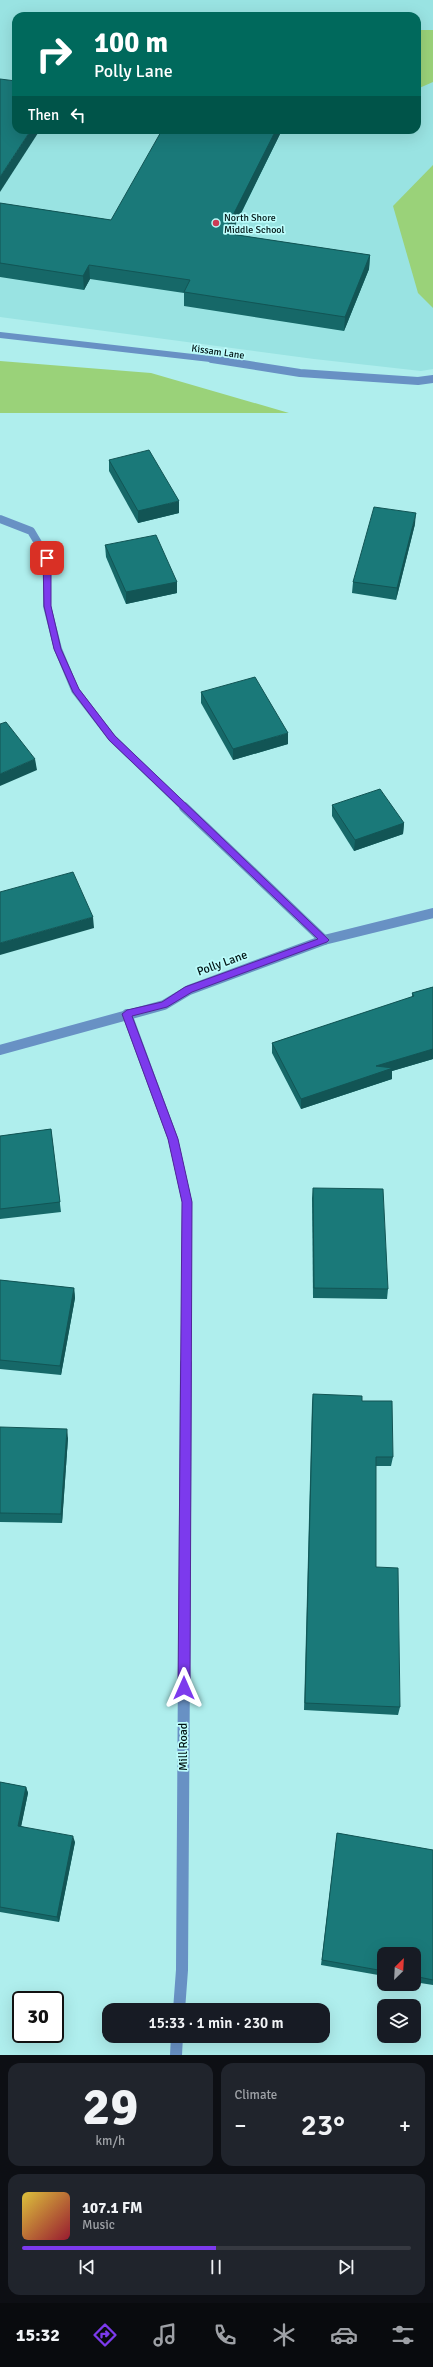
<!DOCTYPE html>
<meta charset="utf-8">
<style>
:root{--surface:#171b24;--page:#20242c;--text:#f1f3f6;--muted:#9ea1a6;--line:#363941;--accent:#7c3aed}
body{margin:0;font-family:Signika,sans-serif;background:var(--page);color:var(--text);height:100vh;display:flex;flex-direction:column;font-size:15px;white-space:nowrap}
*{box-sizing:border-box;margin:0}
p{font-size:13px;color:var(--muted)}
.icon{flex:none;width:22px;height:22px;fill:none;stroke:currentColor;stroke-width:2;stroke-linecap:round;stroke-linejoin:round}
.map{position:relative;height:2055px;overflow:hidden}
.drawer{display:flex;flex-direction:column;gap:8px;padding:8px;background:#0d0f14;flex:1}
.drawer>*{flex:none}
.hud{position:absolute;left:12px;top:12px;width:409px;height:122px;border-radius:12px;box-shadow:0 4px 16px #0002;background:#00695c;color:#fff;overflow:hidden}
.needle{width:26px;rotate:24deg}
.fabs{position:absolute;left:377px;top:1947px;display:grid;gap:8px}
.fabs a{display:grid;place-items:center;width:44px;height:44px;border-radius:8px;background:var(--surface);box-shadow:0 4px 16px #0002;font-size:20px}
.speed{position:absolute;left:12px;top:1991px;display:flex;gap:8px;font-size:20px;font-weight:700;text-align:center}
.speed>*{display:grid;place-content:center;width:52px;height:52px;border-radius:50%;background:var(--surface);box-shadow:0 4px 16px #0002;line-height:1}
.speed .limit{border:2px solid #111;border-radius:6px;background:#fff;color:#111}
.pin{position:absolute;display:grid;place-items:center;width:34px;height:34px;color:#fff;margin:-17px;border-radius:8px;box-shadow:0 2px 6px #0006}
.me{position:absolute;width:44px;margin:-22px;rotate:0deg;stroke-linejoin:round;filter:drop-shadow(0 0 3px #0008)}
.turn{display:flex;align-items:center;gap:14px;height:84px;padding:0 16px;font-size:18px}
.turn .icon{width:52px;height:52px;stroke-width:2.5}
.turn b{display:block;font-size:28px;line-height:34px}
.then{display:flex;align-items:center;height:38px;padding:0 16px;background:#0003;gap:8px;font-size:15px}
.big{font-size:30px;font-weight:600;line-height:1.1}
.drawer .card{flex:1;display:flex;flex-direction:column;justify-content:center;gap:6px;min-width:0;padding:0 14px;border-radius:12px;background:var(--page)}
.drawer .dial{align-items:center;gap:0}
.dial b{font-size:52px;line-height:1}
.song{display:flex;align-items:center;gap:12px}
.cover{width:48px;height:48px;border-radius:6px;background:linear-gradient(135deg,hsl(50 70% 55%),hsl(350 70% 35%))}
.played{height:4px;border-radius:2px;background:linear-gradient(90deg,var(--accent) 50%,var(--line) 50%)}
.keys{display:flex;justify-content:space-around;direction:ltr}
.heat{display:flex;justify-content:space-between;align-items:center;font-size:22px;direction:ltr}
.drawer .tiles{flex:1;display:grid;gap:8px;grid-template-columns:1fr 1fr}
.card:last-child{grid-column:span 2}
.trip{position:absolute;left:102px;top:2003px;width:228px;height:40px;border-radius:12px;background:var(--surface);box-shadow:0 4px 16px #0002;font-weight:600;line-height:40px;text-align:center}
.tab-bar{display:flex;height:64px;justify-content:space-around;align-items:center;background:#090b0e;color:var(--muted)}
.tab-bar .icon{width:28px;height:28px}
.tab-bar .selected{color:var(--accent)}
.tab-bar b{font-size:18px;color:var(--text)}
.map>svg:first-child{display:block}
.built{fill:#99e3e2;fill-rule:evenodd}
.green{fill:#9ad279}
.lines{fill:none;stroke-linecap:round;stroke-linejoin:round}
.minor-far3{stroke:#6891c4;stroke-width:6}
.minor-far2{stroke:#6891c4;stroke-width:8}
.minor-far1{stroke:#6891c4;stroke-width:10}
.minor{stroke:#6891c4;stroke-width:12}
.wall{fill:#166868}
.shaded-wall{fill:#125555}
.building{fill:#1a7979;stroke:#125555}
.route{fill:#7c3aed;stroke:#51269a}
.poi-dot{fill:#cc3c56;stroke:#bcfcfb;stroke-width:1.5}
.labels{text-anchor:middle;stroke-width:3.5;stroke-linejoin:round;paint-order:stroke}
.far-poi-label{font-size:10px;fill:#001414;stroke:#bcfcfb;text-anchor:start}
.far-street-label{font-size:10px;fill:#001414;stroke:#bcfcfb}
.street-label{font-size:12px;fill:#001414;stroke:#bcfcfb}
</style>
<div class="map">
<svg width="433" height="2055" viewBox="0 0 433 2055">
<rect width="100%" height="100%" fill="#afeeed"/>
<path class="built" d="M0,0H433V369L421,371L314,359L0,317ZM16,16H417V130H16Z"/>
<g class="green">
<path d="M417,30H433V82L417,89Z"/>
<path d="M433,165V308L418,293L393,206Z"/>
<path d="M0,361L151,373L289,413H0Z"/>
</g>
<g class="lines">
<path class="minor-far3" d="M0,335L219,360"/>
<g class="minor-far2">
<path d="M212,359L300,373L418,381L433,379"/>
<path d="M0,519L31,531L47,558V606L58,649L75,690L112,738L185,808"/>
</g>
<g class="minor-far1">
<path d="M184,807L324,940"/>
<path d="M127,1014L173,1139L187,1202L186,1364"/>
<path d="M0,1050L164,1005L189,990L324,940L433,913"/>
</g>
<g class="minor">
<path d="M179,2010L182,1970L186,1363"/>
<path d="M176,2055L177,2036"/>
</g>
</g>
<g class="wall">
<path d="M282,130L231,234L370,255L369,269L344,331L184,306V293L90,279L84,290L0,277V203L111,220Z"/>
<path d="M109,460L179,513L138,523L109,471Z"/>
<path d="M415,524L396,600L352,593L353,582Z"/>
<path d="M105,545L177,582V593L126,604L106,557Z"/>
<path d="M201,692L288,744L233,760L201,703Z"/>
<path d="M332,805L404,823L403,834L354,851L332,816Z"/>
<path d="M433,987V1059L392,1071V1079L301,1109L272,1053V1043L412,997V993Z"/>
<path d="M51,1129L61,1212L0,1219V1136Z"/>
<path d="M313,1188L388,1289L387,1299L313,1298L312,1198Z"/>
<path d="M0,1280L74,1288L75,1298L61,1375L0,1369Z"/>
<path d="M313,1394L362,1401L393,1457L391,1466H376V1567L400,1707L398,1715L304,1710L312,1403Z"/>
<path d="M0,1427L68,1438L62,1523L0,1522Z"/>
<path d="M0,1782L26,1787L28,1793L21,1826L75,1842L59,1922L0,1912Z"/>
<path d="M337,1833L433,1850V1985L414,1982V1954H384V1976L321,1965Z"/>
</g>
<g class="shaded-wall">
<path d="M31,130H40L0,192V177Z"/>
<path d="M276,130H282L224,247V233Z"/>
<path d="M370,255L369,269L344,331L345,317Z"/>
<path d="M89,265L90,279L84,290L83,276Z"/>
<path d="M179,501V513L138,523V511Z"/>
<path d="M416,513L415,524L396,600L397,588Z"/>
<path d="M177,582V593L126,604V592Z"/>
<path d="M288,733V744L233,760V749Z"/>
<path d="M35,759L37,770L0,786V774Z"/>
<path d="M404,823L403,834L354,851L355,840Z"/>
<path d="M93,917L94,928L0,955V943Z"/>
<path d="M433,1049V1059L392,1071V1079L301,1109V1099L376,1066Z"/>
<path d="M74,1288L75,1298L61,1375L60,1366Z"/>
<path d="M67,1429L68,1438L62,1523L61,1514Z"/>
<path d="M26,1787L28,1793L20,1832L18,1826Z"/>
<path d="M73,1836L75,1842L59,1922L57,1917Z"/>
</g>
<g class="building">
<path d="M0,79L16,81V130H31L0,177Z"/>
<path d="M162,130H276L224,233L370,255L345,317L184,292L190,280L89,265L83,276L0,263V203L111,220Z"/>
<path d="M149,450L179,501L138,511L109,460Z"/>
<path d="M374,507L416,513L397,588L353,582Z"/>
<path d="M156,535L177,582L126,592L105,545Z"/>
<path d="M255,677L288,733L233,749L201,692Z"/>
<path d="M6,722L35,759L0,774V724Z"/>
<path d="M380,789L404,823L355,840L332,805Z"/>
<path d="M73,872L93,917L0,943V892Z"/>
<path d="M433,987V1049L376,1066L393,1068L301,1099L272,1043L414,996L412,993Z"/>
<path d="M51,1129L60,1202L0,1209V1136Z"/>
<path d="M313,1188L383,1189L388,1289L314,1288Z"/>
<path d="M0,1280L74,1288L60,1366L0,1360Z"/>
<path d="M313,1394L362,1396V1401H392L393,1457H376V1567L398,1568L400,1707L305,1703Z"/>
<path d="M0,1427L67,1429L61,1514L0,1513Z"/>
<path d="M0,1782L26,1787L18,1826L73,1836L57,1917L0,1907Z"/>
<path d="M337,1833L433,1850V1980L414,1976V1954H384V1971L322,1960Z"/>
</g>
<path class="route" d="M47,555L51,558V606L61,649L79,689L115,736L329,940L327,942L192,992L167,1007L132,1016L178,1139L192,1202L190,1688L188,1692L184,1694L180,1692L178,1688L182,1202L168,1139L122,1014L127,1010L162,1002L185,987L318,939L109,740L73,692L54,649L44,606L43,558Z"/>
<circle class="poi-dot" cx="216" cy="223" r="4"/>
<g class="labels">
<g class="far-poi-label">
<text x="224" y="221">North Shore<tspan x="224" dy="12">Middle School</tspan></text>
</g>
<g class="far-street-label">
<text transform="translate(218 351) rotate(8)" y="4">Kissam Lane</text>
</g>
<g class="street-label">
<text transform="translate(222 963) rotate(-20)" y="4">Polly Lane</text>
<text transform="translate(183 1747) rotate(-90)" y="4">Mill Road</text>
</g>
</g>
</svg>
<div class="fabs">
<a><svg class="needle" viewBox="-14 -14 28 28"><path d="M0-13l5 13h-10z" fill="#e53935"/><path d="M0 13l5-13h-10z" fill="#9ea1a6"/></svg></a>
<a><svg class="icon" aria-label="layers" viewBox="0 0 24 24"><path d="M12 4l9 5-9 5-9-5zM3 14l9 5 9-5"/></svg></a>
</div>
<div class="speed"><div class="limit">30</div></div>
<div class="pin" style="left:47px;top:558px;background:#d93025"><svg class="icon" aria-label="arrive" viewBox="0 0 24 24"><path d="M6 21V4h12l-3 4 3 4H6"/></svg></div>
<svg class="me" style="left:184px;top:1688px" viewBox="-20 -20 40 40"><path d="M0-17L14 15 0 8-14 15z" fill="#7c3aed" stroke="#fff" stroke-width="4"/></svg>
<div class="trip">15:33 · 1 min · 230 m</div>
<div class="hud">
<div class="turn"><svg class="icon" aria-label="right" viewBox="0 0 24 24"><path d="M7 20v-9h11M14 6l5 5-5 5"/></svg><div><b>100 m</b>Polly Lane</div></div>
<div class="then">Then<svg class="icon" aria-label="left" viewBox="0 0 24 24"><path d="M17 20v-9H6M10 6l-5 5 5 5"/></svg></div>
</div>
</div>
<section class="drawer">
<div class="tiles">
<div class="card dial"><b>29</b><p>km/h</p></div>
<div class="card"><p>Climate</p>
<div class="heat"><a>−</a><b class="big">23°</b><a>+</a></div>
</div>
<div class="card">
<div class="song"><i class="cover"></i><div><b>107.1 FM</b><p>Music</p></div></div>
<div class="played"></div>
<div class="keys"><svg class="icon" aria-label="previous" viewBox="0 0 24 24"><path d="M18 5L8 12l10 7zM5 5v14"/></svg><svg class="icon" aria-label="pause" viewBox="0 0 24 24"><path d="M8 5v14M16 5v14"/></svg><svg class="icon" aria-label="next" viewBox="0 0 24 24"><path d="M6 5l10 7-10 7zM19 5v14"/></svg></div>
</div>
</div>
</section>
<nav class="tab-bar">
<b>15:32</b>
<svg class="icon selected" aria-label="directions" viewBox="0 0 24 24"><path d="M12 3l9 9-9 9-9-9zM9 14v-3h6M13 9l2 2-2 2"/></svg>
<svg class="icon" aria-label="music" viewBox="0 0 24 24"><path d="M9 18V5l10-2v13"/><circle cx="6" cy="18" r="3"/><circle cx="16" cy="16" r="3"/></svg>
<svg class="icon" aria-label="phone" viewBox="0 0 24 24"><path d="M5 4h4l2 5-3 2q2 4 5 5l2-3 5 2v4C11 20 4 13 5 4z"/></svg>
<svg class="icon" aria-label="climate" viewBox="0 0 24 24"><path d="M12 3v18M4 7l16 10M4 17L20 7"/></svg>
<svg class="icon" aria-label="car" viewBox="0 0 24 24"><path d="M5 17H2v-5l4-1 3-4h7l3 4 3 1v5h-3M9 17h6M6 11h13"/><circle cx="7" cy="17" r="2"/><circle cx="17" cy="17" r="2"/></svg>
<svg class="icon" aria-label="filters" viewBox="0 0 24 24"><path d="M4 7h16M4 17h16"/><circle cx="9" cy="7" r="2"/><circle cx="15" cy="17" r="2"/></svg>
</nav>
